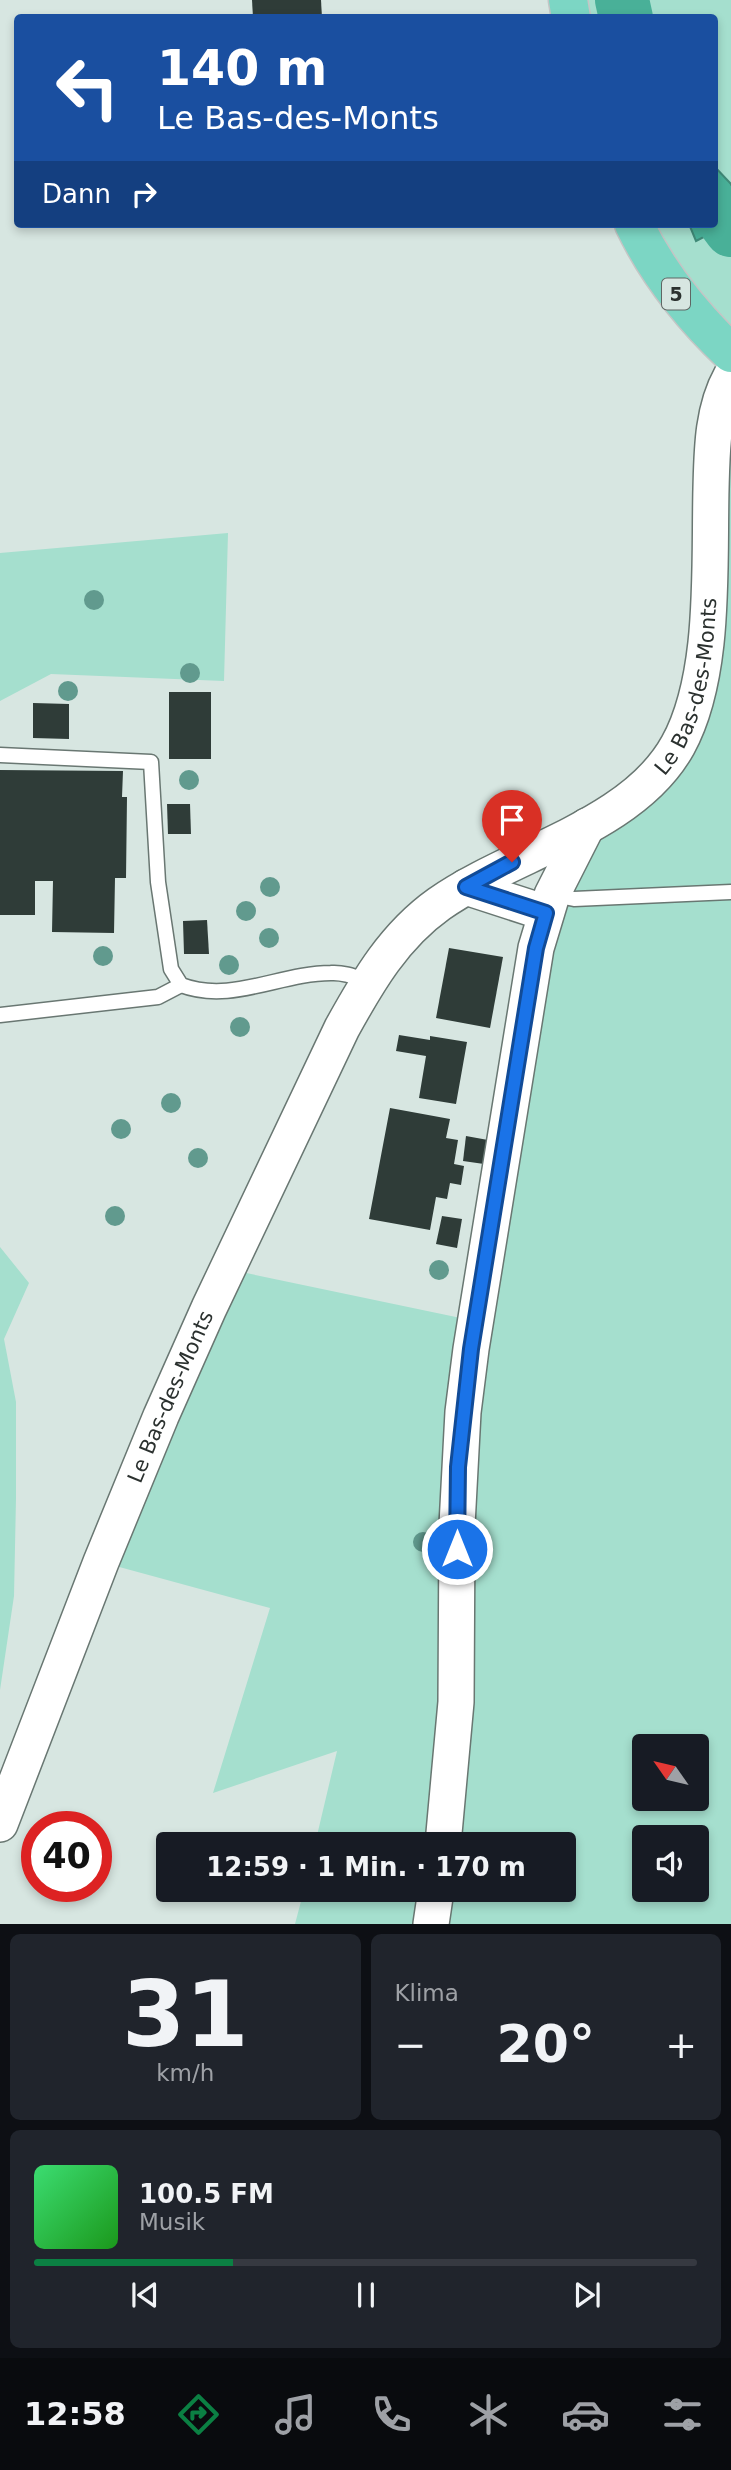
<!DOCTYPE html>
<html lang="de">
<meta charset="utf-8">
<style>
:root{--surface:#171b24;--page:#20242c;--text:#f1f3f6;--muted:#9ea1a6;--line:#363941;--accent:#0b8043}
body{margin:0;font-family:"DejaVu Sans",sans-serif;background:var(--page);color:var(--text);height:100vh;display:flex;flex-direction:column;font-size:26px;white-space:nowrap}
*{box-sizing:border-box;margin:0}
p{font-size:23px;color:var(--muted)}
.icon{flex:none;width:38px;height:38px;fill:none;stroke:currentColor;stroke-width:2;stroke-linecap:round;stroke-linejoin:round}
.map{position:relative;height:1924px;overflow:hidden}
.sheet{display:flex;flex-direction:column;gap:10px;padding:10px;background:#0d0f14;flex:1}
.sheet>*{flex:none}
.banner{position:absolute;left:14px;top:14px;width:704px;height:214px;border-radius:7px;box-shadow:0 4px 10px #0003;background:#1a4fa0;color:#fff;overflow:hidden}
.needle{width:46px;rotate:304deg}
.buttons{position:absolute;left:632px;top:1734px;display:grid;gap:14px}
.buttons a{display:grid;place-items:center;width:77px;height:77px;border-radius:7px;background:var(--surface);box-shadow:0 4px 10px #0003;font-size:35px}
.speed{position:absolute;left:21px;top:1811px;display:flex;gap:14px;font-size:35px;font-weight:700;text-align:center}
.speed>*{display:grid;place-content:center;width:91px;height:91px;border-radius:50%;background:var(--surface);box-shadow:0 4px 10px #0003;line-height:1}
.speed .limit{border:10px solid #d22;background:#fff;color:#111}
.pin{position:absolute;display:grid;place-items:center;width:60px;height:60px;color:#fff;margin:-72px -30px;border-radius:50% 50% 50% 0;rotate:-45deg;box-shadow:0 0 7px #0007}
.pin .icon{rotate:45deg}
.me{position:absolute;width:77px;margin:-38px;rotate:0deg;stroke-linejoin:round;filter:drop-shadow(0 0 5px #0008)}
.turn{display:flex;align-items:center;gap:24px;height:147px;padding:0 28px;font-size:32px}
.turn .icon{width:91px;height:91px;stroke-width:2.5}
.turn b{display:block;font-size:49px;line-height:60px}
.then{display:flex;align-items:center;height:66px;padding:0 28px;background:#0003;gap:14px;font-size:26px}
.big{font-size:52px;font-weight:800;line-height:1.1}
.sheet .tile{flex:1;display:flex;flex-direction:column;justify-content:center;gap:10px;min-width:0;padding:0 24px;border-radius:10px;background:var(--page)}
.sheet .dial{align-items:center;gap:0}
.dial b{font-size:91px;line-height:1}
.song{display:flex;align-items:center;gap:21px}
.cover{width:84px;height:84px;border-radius:10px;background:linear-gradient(135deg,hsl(140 70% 55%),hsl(120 70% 35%))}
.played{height:7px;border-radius:4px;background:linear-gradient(90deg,var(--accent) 30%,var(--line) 30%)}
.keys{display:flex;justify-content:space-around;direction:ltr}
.heat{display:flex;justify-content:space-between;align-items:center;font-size:38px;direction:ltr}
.sheet .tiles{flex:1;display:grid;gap:10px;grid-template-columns:1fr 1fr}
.tile:last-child{grid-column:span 2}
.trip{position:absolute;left:156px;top:1832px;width:420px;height:70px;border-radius:7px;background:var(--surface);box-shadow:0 4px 10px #0003;font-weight:800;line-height:70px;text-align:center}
.tab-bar{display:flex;height:112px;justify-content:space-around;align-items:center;background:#090b0e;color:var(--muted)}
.tab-bar .icon{width:49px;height:49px}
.tab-bar .active{color:var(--accent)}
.tab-bar b{font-size:32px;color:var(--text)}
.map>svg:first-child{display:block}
.green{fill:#a5dfce;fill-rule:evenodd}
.water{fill:#49b098;stroke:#408a78;stroke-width:2}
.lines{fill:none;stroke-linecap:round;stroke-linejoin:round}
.river{stroke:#49b098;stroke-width:54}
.building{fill:#2f3c38}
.service-casing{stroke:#697772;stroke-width:17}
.tertiary-casing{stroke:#697772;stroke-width:38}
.primary-casing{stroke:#c4c5c5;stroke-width:41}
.service{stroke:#fff;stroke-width:14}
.tertiary{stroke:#fff;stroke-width:35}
.primary{stroke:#7cd6c4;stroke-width:38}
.tree{fill:#619a8e}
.route-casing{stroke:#114b97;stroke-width:18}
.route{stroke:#1a73e8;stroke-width:12}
.labels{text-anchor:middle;stroke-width:7;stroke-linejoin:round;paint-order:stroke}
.shield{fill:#d7e6e1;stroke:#5f6764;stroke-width:2}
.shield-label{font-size:19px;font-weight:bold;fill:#2b312f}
.street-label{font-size:21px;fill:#2b312f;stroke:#d7e6e1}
</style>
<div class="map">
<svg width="731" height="1924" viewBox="0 0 731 1924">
<rect width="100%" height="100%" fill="#d7e6e1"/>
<g class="green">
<path d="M568,0H731V353L634,224H714V18L571,17Z"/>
<path d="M731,376V1924H295L304,1890H564V1844H315L337,1751L213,1793L270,1608L101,1562L227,1269L475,1321L552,895L678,746ZM644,1746H696V1799H644ZM644,1838H696V1890H644Z"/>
<path d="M228,533L224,681L51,674L0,701V553Z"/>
<path d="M0,1247L29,1283L4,1339L16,1402V1498L14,1596L0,1690Z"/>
</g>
<path class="water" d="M714,166L731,184V223L696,241L689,224H714Z"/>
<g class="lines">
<g class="river">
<path d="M622,0L626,18"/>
<path d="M714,207L731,230"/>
</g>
</g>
<g class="building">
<path d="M252,0H321L322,18H253Z"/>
<rect x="169" y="692" width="42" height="67"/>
<path d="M33,703L69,704V739L33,738Z"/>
<path d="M0,770L123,771L122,797H127L126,878H115L114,933L52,932L53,881H35V915H0Z"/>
<path d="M167,804H190L191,834H168Z"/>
<path d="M207,920L209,954H184L183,921Z"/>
<path d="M449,948L503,957L490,1028L436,1018Z"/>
<path d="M399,1035L430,1040V1036L467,1042L456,1104L419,1098L426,1056L396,1051Z"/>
<path d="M390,1108L450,1119L446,1138L458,1140L454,1164L464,1166L461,1185L450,1183L447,1199L436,1197L430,1230L369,1219Z"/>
<path d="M466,1136L488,1140L484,1164L463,1161Z"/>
<path d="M442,1216L462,1219L457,1248L436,1244Z"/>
</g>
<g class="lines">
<defs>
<g id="service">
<path d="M0,755L151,762L158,882L171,969L181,985C231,1004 280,973 331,973C344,972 356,977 368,981"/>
<path d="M554,895L574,899L731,892"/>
<path d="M0,1015L158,997L181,985"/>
</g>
<g id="tertiary">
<path d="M466,887L546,913"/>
<path id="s1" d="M0,1824L101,1562L161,1416L209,1308L342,1028C368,981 394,936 439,904C513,852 633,827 678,745C716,676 709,567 711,489C712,451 712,410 731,376"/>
<path d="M443,1844L456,1702L457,1525L463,1412L471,1349L536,948L552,895L587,826"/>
<path d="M431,1924L436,1890"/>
</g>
<g id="primary">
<path d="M568,0L571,18"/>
<path d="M634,224C658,274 691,315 731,353"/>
</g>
</defs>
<use href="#service" class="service-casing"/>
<use href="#tertiary" class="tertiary-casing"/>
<use href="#primary" class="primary-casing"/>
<use href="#service" class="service"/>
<use href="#tertiary" class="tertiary"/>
<use href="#primary" class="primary"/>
</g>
<g class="tree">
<circle cx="94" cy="600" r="10"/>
<circle cx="190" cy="673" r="10"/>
<circle cx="68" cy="691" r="10"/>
<circle cx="189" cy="780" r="10"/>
<circle cx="270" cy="887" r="10"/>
<circle cx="246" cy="911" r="10"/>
<circle cx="269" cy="938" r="10"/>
<circle cx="103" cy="956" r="10"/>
<circle cx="229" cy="965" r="10"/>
<circle cx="240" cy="1027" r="10"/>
<circle cx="171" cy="1103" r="10"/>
<circle cx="121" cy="1129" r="10"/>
<circle cx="198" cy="1158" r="10"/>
<circle cx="115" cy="1216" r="10"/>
<circle cx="439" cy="1270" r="10"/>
<circle cx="423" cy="1542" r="10"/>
</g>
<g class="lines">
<defs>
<path id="route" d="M457,1549L458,1467L471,1349L536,948L546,913L466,887L512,862"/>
</defs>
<use href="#route" class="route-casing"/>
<use href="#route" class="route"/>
</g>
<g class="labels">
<rect class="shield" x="662" y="278.5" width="28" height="31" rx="5"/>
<g class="shield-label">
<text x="676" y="301">5</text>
</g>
<g class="street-label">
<text dy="7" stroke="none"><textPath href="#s1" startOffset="1376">Le Bas-des-Monts</textPath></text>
<text dy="7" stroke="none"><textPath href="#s1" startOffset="460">Le Bas-des-Monts</textPath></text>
</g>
</g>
</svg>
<div class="buttons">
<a><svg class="needle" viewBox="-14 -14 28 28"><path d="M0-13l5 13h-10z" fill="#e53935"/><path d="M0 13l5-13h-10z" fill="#9ea1a6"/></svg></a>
<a><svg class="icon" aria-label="sound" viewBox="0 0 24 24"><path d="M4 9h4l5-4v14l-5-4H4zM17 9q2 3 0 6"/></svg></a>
</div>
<div class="speed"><div class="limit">40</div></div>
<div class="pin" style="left:512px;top:862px;background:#d93025"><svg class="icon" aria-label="arrive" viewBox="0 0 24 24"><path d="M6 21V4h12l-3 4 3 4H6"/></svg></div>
<svg class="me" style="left:457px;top:1549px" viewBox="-20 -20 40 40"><circle r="17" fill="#1a73e8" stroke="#fff" stroke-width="3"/><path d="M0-11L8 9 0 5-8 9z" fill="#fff"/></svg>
<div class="trip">12:59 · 1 Min. · 170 m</div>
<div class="banner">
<div class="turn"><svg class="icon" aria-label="left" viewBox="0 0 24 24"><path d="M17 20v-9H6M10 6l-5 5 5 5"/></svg><div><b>140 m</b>Le Bas-des-Monts</div></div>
<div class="then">Dann<svg class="icon" aria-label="right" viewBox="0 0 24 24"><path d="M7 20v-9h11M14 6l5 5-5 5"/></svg></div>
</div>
</div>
<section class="sheet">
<div class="tiles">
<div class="tile dial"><b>31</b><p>km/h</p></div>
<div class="tile"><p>Klima</p>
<div class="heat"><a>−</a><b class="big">20°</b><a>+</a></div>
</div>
<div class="tile">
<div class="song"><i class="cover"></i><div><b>100.5 FM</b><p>Musik</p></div></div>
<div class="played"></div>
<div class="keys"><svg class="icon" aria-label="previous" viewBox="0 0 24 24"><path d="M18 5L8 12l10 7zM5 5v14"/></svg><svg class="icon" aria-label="pause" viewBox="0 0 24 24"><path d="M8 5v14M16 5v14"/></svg><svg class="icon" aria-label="next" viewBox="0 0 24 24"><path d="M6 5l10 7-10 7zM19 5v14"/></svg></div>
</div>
</div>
</section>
<nav class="tab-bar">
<b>12:58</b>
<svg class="icon active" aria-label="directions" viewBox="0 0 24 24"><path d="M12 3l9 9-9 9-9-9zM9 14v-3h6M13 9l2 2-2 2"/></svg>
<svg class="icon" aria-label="music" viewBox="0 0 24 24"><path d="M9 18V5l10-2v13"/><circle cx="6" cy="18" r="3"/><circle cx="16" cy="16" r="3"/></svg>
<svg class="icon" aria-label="phone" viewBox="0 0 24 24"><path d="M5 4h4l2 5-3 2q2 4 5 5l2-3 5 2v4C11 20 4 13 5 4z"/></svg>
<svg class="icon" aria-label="climate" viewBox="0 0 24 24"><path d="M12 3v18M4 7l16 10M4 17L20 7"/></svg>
<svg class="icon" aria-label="car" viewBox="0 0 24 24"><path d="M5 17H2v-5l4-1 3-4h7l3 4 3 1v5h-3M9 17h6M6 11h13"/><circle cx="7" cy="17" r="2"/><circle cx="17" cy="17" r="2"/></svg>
<svg class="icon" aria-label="filters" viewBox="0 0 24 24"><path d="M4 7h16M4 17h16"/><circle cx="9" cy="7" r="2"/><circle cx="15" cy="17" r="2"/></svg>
</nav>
